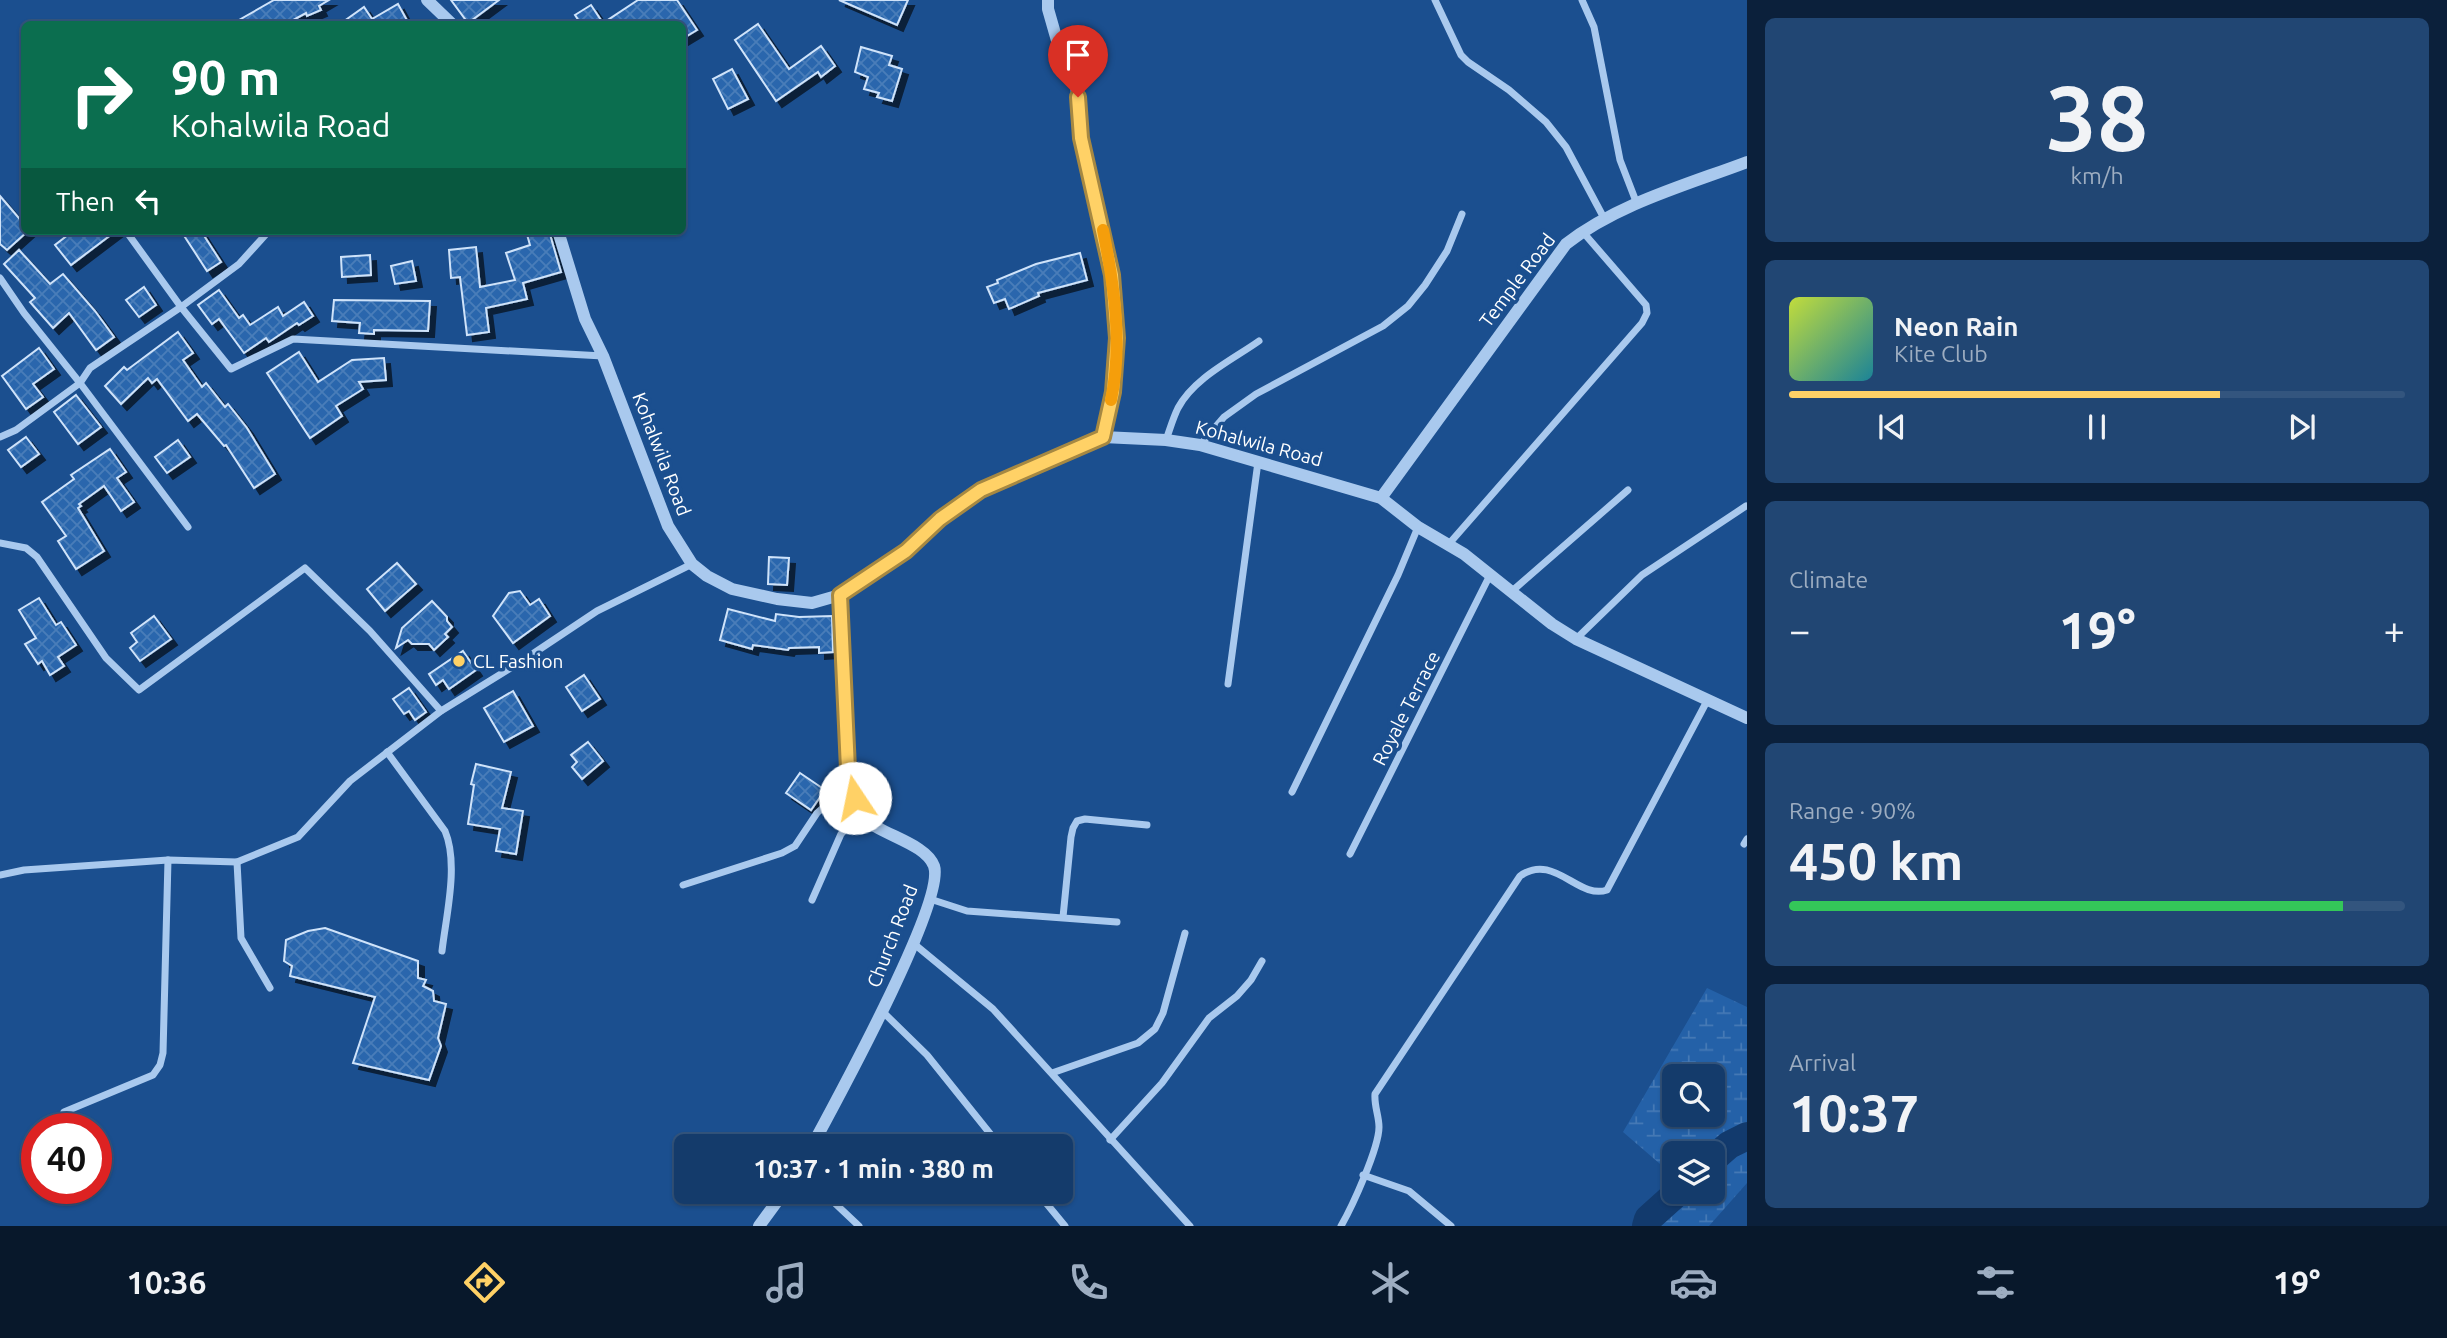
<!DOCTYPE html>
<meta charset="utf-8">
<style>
:root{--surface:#143b6b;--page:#214673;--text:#f1f3f6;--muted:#9dadc1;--line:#33557e;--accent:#ffd166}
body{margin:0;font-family:Ubuntu,sans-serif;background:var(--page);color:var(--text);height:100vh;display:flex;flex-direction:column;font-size:26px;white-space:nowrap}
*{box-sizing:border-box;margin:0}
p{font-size:23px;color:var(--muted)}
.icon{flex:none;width:38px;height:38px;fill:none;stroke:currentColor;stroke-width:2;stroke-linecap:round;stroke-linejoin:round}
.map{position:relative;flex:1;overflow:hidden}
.drawer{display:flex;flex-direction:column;gap:18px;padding:18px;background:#0b203b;width:700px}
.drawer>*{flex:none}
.banner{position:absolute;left:21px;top:21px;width:665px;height:214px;border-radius:10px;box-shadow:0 2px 5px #0004,0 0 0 2px var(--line);background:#0b6e4f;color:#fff;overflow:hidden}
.buttons{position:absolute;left:1662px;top:1064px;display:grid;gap:14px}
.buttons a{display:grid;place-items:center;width:63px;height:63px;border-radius:10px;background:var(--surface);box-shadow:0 2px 5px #0004,0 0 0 2px var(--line);font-size:35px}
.speed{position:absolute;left:21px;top:1113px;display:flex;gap:14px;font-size:35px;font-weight:700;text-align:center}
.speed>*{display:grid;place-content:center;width:91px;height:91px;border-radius:50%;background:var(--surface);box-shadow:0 2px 5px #0004,0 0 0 2px var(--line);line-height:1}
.speed .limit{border:10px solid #d22;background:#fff;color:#111}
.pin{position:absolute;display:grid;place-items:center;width:60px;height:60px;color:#fff;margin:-72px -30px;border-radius:50% 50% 50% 0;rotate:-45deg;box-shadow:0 0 7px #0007}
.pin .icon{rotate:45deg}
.me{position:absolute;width:77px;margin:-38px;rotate:349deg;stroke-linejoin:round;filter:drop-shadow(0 0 5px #0008)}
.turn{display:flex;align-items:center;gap:24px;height:147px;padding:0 35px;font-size:32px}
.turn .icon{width:91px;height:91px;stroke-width:2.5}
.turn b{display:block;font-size:49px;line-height:60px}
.then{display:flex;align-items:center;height:66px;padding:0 35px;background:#0003;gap:14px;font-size:26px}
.big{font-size:52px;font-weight:700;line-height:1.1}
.drawer .widget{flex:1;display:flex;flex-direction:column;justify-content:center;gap:10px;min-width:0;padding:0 24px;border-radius:10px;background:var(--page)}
.drawer .dial{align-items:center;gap:0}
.dial b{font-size:91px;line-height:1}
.song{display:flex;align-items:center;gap:21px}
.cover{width:84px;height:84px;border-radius:10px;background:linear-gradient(135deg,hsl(70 70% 55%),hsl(190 70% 35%))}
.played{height:7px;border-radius:4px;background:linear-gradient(90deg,var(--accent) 70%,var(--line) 70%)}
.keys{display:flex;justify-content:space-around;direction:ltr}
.heat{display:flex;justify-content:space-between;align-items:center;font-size:38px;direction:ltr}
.charge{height:10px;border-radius:5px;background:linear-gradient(90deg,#34c759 90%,var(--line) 0)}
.trip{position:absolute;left:674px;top:1134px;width:399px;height:70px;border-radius:10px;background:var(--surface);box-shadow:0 2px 5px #0004,0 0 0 2px var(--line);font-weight:700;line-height:70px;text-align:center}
.tabs{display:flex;height:112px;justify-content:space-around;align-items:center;background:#08182b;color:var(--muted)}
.tabs .icon{width:49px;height:49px}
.tabs .on{color:var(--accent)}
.tabs b{font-size:32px;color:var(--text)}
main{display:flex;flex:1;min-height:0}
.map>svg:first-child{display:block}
.wetland{fill:url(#wetland-marsh);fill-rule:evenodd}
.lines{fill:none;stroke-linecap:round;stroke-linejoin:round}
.river{stroke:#123a6d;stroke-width:28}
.building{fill:url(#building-cross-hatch);stroke:#cfe3fa;stroke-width:2;filter:url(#shadow)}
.minor{stroke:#a9c9ee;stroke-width:7}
.tertiary{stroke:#a9c9ee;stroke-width:12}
.route-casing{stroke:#a68842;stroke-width:18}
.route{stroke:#ffd166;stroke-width:12}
.slow{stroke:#f59e0b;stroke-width:12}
.poi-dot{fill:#ffd166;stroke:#1b4f8f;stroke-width:2.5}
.labels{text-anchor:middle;stroke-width:7;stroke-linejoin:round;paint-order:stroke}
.street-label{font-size:19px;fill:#fff;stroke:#1b4f8f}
.poi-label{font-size:19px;fill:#fff;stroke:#1b4f8f;text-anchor:start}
</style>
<main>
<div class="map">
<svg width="1747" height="1226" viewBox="0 0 1747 1226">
<defs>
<pattern id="wetland-marsh" width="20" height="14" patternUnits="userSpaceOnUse" patternTransform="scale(1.75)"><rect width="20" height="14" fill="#2461a8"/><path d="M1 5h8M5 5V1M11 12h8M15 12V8" fill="none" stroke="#4579b5"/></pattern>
<pattern id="building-cross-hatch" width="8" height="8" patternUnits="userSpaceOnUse" patternTransform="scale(1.75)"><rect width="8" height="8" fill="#2a66ad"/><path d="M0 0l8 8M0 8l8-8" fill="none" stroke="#4a7db9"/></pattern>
<filter id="shadow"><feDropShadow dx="6" dy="6" stdDeviation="0" flood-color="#0009"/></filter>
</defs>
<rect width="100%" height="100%" fill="#1b4f8f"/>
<path class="wetland" d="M1707,988L1747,1007V1183L1709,1226H1640L1674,1176L1623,1132ZM1675,1076H1713V1115H1675ZM1675,1153H1713V1192H1675Z"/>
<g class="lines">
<g class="river">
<path d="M1713,1159L1729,1145L1747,1136"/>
<path d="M1646,1226L1648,1219L1678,1192"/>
</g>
</g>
<g class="building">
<path d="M274,0H329L319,6L321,10L307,16L306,13L286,24H232Z"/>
<path d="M451,0H499L468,23Z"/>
<path d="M638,0H677L697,30L682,39V24H581L575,15L591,5L603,23Z"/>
<path d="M839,0H908L897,25Z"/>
<path d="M398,4L409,24H340L364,7L372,19Z"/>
<path d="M758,24L789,69L821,46L835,66L821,77L818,72L776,101L735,40Z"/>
<path d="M861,47L892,56L889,65L902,69L892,101L877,97L879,93L864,89L868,77L855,72Z"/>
<path d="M732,69L748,99L728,109L713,79Z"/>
<path d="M0,196L24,224V231H28L7,250L0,244Z"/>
<path d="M73,231H116L71,265L55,245Z"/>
<path d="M181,231H201L221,262L207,271Z"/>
<path d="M526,231H549L561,272L523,283L527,299L486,308L489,332L467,335L460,277L451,278L449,250L476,247L480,287L515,280L506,253L530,245Z"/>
<path d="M19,250L50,284L63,274L95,311L114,337L96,350L69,313L53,328L30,302L35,298L4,264Z"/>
<path d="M1080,253L1087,280L1038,293L1039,296L1009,309L1005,299L994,303L987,287L998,283L997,280L1036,264Z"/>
<path d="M370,255L371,275L342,277L341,257Z"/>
<path d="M412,261L416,281L395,284L391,266Z"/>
<path d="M144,287L156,305L139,317L126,300Z"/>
<path d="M219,290L239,318L243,315L250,325L278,307L283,316L304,302L313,316L299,325L297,323L269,342L266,338L244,353L219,319L212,324L198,305Z"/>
<path d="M334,300L430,301L428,331L374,330V334L359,333L360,323L332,321Z"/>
<path d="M178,332L193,353L183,360L202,387L206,383L225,407L228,404L247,428L275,474L254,488L226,445L224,446L197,414L188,421L157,379L152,383L148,378L121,404L105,386L124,367L127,370Z"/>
<path d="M39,348L54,369L33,384L43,397L26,409L2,376Z"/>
<path d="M299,352L318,382L352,360L384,358L386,380L359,382L363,389L336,406L342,416L310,438L267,373Z"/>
<path d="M76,395L101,427L78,444L54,412Z"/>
<path d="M26,437L39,454L21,467L8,450Z"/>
<path d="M178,440L190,457L167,473L155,457Z"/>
<path d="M110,449L126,472L117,478L134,502L121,511L104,486L79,504L81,506L78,508L104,551L76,569L58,541L66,536L42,502L74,479L71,475Z"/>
<path d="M769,557L789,558L787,585L768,584Z"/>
<path d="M397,563L416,584L385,611L367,589Z"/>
<path d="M520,591L530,605L539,599L550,616L513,643L493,616L509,593Z"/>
<path d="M39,598L56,625L61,622L76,645L58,657L64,666L50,675L42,661L38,664L25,644L36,638L19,610Z"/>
<path d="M432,601L447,617V621L452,627L445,634L448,637L434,650L429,644H412L408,640L396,648L402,628Z"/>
<path d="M728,609L775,621L776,614L799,617L832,616L833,652L819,653V647L789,648L788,650L753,645L752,649L720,640Z"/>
<path d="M154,616L171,639L140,661L130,648L137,642L131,633Z"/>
<path d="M463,651L476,670L449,689L443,680L436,685L429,674Z"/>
<path d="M584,675L600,699L582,711L566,687Z"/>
<path d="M409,688L426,712L415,720L409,711L404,714L393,699Z"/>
<path d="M513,691L533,726L504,742L484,708Z"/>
<path d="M588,742L603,761L582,779L572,767L577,762L571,755Z"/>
<path d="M476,764L511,772L502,808L523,811L516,854L496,851L500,829L468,824L474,785L471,784Z"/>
<path d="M800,773L825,790L811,810L786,793Z"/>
<path d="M325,928L418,961V978L426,980L423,986L433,991L434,1001L446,1004L438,1038L441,1046L429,1080L353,1063L375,997L290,976L292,966L284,961L286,940L308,931Z"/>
</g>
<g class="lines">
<g class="minor">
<path d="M1435,0L1461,55L1468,62L1509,90L1546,122L1566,147L1605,220"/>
<path d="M1582,0L1594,27L1620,160L1637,204"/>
<path d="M126,231L181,307L231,369L293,339L603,356"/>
<path d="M0,278L24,313L80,383L16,430L0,437"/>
<path d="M1166,440C1170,429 1173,418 1178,408C1194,378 1232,360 1259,341"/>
<path d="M1200,445L1224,417L1256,394L1383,326L1408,306L1425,285L1447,251L1462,214"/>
<path d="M188,527L80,383L90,368L181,307L239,264L269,231"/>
<path d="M0,543L26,548L37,557L106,658L139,690L305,568L370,631L441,711"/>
<path d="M1448,545L1642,323L1647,313L1646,305L1582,231"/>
<path d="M1511,592L1628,490"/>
<path d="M1576,639L1642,575L1746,506"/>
<path d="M1228,684L1258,462"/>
<path d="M387,752L445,831C459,864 446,916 442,951"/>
<path d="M1292,792L1398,575L1418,527"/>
<path d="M1744,844L1747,839"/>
<path d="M1350,854L1490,575"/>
<path d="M237,862L241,938L270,988"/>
<path d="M0,875L24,870L168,860L237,862L298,837L350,781L441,711L522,661L597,611L692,564"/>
<path d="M683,885L782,853L795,846L817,813L826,805L854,798"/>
<path d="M930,899L967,911L1117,922"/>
<path d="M812,900L841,834L860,814"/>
<path d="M1063,917L1071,837L1073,828L1077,821L1085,819L1147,825"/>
<path d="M913,943L993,1009L1190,1226"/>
<path d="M883,1012L927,1055L1000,1146"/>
<path d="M1052,1073L1138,1043L1155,1029L1163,1013L1185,933"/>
<path d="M64,1112L153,1075L160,1065L163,1053L168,860"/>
<path d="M1110,1140L1162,1083L1209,1018L1237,996L1251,980L1262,961"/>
<path d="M1363,1175L1409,1191L1451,1226"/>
<path d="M823,1192L859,1226"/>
<path d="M1037,1192L1065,1226"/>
<path d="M1341,1226C1352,1207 1379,1148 1379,1127C1379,1116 1374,1106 1375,1094L1520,876C1554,852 1578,900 1607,890L1707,701"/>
</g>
<g class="tertiary">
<path d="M427,0L452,24"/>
<path d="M1048,0V9L1058,44L1075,74L1081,137L1098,208L1112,276L1117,338L1113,392L1103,437"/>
<path d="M558,231L585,319L603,356L668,526L692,564L707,576L732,589L777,599L812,603L840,595L906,551L941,519L981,490L1103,437L1166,440L1200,445L1381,498L1418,527L1464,554L1552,624L1576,639L1747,718"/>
<path d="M1381,498L1566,244C1617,204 1686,185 1747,162"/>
<path d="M812,1146C834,1105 946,901 934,866C925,842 878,835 861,815C842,792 842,633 840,595"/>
<path d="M759,1226L784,1192"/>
</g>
</g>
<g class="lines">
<defs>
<path id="route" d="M855,798L848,769L840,595L906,551L940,519L981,490L1103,437L1113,392L1117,338L1112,275L1081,138L1078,97"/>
</defs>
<use href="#route" class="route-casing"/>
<use href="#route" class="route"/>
<path class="slow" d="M1103,230C1114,285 1123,344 1111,400"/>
</g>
<circle class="poi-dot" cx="459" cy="661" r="7"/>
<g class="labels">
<g class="street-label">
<text transform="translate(1517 280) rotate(-53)" y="7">Temple Road</text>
<text transform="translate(1259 443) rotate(15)" y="7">Kohalwila Road</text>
<text transform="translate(662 454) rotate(69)" y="7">Kohalwila Road</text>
<text transform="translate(1406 708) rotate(-63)" y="7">Royale Terrace</text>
<text transform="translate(892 936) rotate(-69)" y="7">Church Road</text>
</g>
<g class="poi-label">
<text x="473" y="668">CL Fashion</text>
</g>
</g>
</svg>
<div class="buttons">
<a><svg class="icon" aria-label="search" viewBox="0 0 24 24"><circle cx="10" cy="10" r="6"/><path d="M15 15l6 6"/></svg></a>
<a><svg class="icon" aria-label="layers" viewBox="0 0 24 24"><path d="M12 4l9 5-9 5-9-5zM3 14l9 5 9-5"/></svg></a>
</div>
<div class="speed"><div class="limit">40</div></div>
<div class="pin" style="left:1078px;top:97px;background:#d93025"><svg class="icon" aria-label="arrive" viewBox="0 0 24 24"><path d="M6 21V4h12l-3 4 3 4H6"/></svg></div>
<svg class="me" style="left:855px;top:798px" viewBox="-20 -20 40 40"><circle r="19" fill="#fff"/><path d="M0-13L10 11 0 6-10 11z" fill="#ffd166"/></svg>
<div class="trip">10:37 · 1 min · 380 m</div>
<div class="banner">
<div class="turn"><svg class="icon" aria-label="right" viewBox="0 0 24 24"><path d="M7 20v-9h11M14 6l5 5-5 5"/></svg><div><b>90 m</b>Kohalwila Road</div></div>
<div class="then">Then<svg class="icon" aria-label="left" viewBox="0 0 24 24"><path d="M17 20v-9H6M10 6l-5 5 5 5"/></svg></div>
</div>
</div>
<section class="drawer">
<div class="widget dial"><b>38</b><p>km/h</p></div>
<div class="widget">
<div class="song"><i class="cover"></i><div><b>Neon Rain</b><p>Kite Club</p></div></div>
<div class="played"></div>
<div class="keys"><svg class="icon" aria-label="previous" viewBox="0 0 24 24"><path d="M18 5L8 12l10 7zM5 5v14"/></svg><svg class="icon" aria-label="pause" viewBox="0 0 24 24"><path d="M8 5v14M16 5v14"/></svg><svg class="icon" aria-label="next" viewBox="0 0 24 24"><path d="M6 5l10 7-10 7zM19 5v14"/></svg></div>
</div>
<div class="widget"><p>Climate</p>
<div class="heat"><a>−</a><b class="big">19°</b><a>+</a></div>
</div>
<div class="widget"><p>Range · 90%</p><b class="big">450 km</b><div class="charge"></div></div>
<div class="widget"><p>Arrival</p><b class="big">10:37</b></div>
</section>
</main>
<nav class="tabs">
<b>10:36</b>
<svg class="icon on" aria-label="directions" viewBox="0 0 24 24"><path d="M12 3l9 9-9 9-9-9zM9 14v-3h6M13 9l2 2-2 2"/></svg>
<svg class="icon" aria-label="music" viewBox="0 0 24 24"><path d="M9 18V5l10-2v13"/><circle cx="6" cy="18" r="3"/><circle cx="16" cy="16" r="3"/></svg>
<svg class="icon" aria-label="phone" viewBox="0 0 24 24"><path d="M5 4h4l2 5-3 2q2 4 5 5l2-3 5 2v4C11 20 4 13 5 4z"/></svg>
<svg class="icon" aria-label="climate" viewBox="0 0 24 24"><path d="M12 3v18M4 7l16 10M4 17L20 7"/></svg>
<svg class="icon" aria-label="car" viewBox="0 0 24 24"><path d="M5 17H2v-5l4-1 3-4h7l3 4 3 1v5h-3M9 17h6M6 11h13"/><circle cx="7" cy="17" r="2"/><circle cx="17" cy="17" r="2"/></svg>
<svg class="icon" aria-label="filters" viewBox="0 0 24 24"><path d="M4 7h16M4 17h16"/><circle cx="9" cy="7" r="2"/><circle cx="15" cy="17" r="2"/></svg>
<b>19°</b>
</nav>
